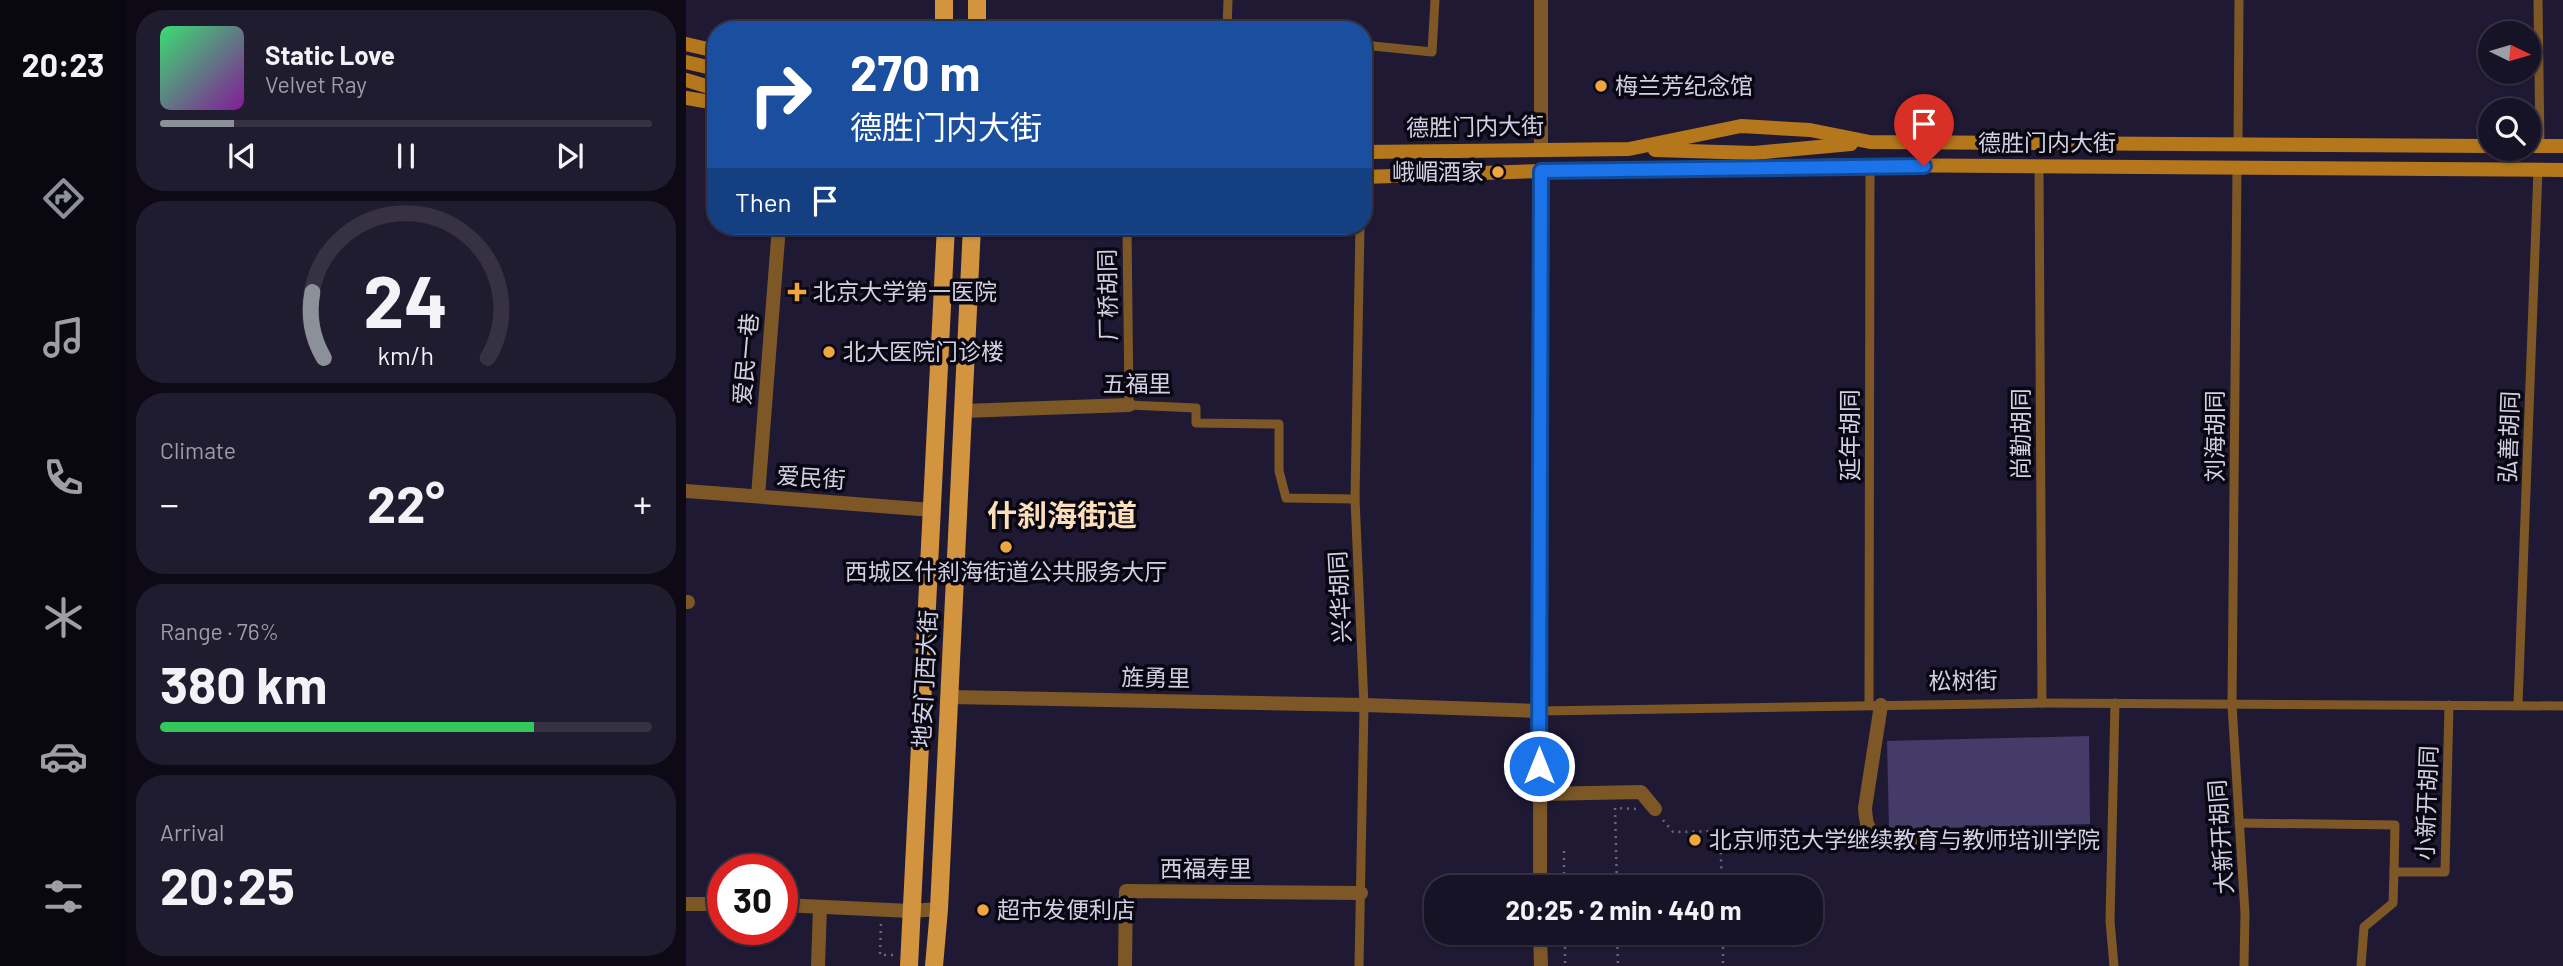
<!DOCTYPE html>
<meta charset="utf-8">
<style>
:root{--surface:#171327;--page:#201c2f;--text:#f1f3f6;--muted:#9e9ea7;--line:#363244;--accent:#8c9099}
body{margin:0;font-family:Barlow,"Noto Sans SC",sans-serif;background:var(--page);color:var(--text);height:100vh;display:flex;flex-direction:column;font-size:26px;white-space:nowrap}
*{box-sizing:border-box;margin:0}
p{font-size:23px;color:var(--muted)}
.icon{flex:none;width:38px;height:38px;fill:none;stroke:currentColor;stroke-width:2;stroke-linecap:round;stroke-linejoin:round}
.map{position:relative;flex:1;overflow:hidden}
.side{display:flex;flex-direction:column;gap:10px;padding:10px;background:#0d0a15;width:560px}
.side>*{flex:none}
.banner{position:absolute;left:21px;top:21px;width:665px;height:214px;border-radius:28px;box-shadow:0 2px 5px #0004,0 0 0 2px var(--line);background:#1a4fa0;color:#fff;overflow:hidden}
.needle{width:46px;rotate:95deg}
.tools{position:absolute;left:1792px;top:21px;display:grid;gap:14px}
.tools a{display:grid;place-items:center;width:63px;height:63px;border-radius:50%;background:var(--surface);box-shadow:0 2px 5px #0004,0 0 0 2px var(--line);font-size:35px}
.speed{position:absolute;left:21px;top:854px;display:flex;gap:14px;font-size:35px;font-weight:700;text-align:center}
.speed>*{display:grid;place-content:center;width:91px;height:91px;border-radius:50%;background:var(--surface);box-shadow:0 2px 5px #0004,0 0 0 2px var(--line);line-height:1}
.speed .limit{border:10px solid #d22;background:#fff;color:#111}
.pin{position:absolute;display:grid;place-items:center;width:60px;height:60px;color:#fff;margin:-72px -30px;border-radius:50% 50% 50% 0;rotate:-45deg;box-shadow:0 0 7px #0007}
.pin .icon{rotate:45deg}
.me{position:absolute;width:77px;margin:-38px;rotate:0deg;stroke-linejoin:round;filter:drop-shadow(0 0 5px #0008)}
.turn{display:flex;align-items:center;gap:24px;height:147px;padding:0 28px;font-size:32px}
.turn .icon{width:91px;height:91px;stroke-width:2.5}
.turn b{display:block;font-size:49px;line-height:60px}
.then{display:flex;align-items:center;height:66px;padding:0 28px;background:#0003;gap:14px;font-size:26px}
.big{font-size:52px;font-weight:700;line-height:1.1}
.side .widget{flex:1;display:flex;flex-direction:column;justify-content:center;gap:10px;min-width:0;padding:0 24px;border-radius:28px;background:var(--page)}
.side .dial{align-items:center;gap:0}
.dial svg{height:182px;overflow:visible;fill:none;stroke:var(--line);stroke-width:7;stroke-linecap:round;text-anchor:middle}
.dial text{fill:var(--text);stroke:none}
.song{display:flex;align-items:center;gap:21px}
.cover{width:84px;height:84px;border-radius:10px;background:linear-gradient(135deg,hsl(140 70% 55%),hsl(290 70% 35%))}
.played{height:7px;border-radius:4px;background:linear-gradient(90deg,var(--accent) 15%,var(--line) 15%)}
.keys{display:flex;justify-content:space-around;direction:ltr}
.heat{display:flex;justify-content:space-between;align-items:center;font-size:38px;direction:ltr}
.charge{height:10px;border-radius:5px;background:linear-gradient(90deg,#34c759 76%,var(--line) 0)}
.trip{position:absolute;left:738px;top:875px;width:399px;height:70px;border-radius:28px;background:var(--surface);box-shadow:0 2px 5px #0004,0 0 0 2px var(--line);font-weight:700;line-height:70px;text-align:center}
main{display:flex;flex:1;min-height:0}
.tabs{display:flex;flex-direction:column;width:126px;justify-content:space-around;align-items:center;background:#090810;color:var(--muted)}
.tabs .icon{width:49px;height:49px}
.tabs .on{color:var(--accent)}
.tabs b{font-size:32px;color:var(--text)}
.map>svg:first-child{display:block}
.green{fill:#443b68}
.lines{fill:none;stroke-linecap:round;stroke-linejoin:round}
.path{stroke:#6a657d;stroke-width:2.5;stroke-dasharray:2 5;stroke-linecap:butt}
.lane{stroke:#7d5826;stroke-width:9}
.street{stroke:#7d5826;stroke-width:14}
.secondary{stroke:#b4771b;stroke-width:14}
.primary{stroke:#d39440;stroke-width:18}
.route-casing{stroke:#114b97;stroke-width:18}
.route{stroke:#1a73e8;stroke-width:12}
.poi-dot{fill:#f0a63f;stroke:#080712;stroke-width:2.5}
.labels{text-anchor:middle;stroke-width:7;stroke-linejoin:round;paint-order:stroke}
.poi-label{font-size:23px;fill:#d2d0e2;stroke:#080712;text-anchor:start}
.street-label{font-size:23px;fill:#d2d0e2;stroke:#080712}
.district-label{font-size:30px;font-weight:bold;fill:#fedeb9;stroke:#080712}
</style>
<main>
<nav class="tabs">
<b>20:23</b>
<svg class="icon on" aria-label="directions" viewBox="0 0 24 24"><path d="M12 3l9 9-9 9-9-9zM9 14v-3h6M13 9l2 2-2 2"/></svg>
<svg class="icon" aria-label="music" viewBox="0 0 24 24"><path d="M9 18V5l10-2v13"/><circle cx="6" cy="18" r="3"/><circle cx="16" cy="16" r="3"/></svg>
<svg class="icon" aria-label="phone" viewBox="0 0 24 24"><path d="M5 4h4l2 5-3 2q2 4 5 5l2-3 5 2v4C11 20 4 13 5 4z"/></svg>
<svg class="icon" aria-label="climate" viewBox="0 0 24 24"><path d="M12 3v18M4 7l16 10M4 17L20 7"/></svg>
<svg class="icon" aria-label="car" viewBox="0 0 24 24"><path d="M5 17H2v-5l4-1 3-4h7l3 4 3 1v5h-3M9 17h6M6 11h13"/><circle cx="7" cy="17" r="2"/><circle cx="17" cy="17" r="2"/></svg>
<svg class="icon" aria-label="filters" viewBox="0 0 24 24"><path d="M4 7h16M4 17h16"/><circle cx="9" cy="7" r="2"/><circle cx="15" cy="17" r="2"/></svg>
</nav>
<section class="side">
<div class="widget">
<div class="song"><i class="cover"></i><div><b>Static Love</b><p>Velvet Ray</p></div></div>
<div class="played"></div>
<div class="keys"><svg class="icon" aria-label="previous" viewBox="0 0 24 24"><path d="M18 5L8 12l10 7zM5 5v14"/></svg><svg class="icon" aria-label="pause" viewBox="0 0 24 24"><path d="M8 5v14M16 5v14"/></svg><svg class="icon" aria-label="next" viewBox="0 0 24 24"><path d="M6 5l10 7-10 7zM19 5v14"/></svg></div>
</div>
<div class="widget dial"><svg viewBox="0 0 100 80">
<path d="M14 69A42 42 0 1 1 86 69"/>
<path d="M14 69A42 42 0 0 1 9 40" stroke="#8c9099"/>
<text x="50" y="56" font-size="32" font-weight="700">24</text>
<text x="50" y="72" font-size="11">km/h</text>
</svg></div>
<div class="widget"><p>Climate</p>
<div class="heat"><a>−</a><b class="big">22°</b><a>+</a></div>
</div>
<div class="widget"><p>Range · 76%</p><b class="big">380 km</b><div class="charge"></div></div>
<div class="widget"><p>Arrival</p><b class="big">20:25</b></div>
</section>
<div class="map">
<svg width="1877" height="966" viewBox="0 0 1877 966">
<rect width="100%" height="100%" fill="#1f1934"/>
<path class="green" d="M1403,736L1404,824L1203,829L1201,741Z"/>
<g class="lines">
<g class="path">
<path d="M977,820L987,832L1034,831L1036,887"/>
<path d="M878,851V887"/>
<path d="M931,887L929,808L951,809"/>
<path d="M195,924L194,955H209"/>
<path d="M879,933V966"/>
<path d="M931,933L932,966"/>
<path d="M1037,933V966"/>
</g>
<g class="lane">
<path d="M1852,0L1854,146"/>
<path d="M541,30L542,0"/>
<path d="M677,45L746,52L749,0"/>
<path d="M1552,145L1553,0"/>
<path d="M1353,165L1356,703"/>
<path d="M1551,167L1546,705L1559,913L1558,966"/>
<path d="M441,226L443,405L510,408V423L593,424V471L600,498L669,499"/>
<path d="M1183,705L1184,165"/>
<path d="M1832,705L1852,170"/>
<path d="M853,711L1356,703L1877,706"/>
<path d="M1553,823L1709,825L1708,872"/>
<path d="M673,966L678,705L669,499L674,226"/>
<path d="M1428,966L1424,921L1429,703"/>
<path d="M1675,966L1678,927L1707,903L1708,872H1759L1763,705"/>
</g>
<g class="street">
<path d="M855,0V149"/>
<path d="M277,411L443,405"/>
<path d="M0,491L246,510"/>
<path d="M72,496L93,226"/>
<path d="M0,602H2"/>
<path d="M262,697L678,705L853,711"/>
<path d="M1195,705L1179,808C1180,823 1180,830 1195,838L1314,836"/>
<path d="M854,794L955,792L969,809"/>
<path d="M854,887L855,171"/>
<path d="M0,904H37"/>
<path d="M96,905L225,911L253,909"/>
<path d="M854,933L855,966"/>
<path d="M132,966L134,907"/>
<path d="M439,966L440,891L675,893"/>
</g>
<g class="secondary">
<path d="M0,44L30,51"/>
<path d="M0,62L30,69"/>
<path d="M0,80L30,89"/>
<path d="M0,98L30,103"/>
<path d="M1843,146H1877"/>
<path d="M969,150L1068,153L1165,144"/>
<path d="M677,152L943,149L1055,126L1124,130L1184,142L1804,146"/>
<path d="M677,177L855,171L1184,165L1877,170"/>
</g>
<g class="primary">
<path d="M258,30V0"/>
<path d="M291,30V0"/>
<path d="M223,966L260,226"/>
<path d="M248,966L253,909L286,226"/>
</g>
</g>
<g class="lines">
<defs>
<path id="route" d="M853,766L855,171L1238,166"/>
</defs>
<use href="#route" class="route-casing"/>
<use href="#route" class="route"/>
</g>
<g class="poi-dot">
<circle cx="915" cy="86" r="7"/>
<circle cx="812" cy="172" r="7"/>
<path d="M107.5 281.5h7v7h7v7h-7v7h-7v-7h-7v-7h7z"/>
<circle cx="143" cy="352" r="7"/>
<circle cx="320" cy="547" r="7"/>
<circle cx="1009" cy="840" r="7"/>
<circle cx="297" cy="910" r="7"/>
</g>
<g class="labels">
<g class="poi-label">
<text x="929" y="94">梅兰芳纪念馆</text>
<text x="798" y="180" text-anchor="end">峨嵋酒家</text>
<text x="127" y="300">北京大学第一医院</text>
<text x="157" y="360">北大医院门诊楼</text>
<text x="320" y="580" text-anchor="middle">西城区什刹海街道公共服务大厅</text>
<text x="1023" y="848">北京师范大学继续教育与教师培训学院</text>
<text x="311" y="918">超市发便利店</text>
</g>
<g class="street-label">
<text transform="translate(789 127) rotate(-1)" y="8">德胜门内大街</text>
<text x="1361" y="151">德胜门内大街</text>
<text transform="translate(422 295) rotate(-91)" y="8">厂桥胡同</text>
<text transform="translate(60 359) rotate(-85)" y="8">爱民一巷</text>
<text x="451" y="392">五福里</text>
<text transform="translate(1335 434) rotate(-90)" y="8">尚勤胡同</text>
<text transform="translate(1164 435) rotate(-90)" y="8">延年胡同</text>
<text transform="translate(1529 436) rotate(-90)" y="8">刘海胡同</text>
<text transform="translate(1823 437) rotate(-88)" y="8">弘善胡同</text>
<text transform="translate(125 478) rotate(4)" y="8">爱民街</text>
<text transform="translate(654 597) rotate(-93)" y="8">兴华胡同</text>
<text transform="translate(470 678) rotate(1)" y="8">旌勇里</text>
<text transform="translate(239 679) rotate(-87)" y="8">地安门西大街</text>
<text transform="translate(1277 681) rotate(-1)" y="8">松树街</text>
<text transform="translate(1741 803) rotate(-88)" y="8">小新开胡同</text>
<text transform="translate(1535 837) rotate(-94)" y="8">大新开胡同</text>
<text x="520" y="877">西福寿里</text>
</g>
<g class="district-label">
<text x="376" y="526">什刹海街道</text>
</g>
</g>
</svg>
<div class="tools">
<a><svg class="needle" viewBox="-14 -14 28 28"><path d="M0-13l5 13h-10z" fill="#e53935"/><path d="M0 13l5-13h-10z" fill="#9e9ea7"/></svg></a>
<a><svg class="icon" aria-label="search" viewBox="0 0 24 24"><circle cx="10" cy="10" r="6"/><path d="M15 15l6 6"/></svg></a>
</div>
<div class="speed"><div class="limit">30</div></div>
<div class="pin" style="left:1238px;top:166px;background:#d93025"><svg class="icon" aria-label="arrive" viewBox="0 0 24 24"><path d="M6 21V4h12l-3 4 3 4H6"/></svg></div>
<svg class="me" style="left:853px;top:766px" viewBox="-20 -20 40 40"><circle r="17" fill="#1a73e8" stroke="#fff" stroke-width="3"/><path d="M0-11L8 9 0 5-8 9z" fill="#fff"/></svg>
<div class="trip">20:25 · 2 min · 440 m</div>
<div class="banner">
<div class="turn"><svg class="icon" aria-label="right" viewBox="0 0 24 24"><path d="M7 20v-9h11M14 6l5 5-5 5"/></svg><div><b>270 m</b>德胜门内大街</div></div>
<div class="then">Then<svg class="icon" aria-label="arrive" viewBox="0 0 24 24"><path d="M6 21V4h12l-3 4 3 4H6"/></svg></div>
</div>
</div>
</main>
